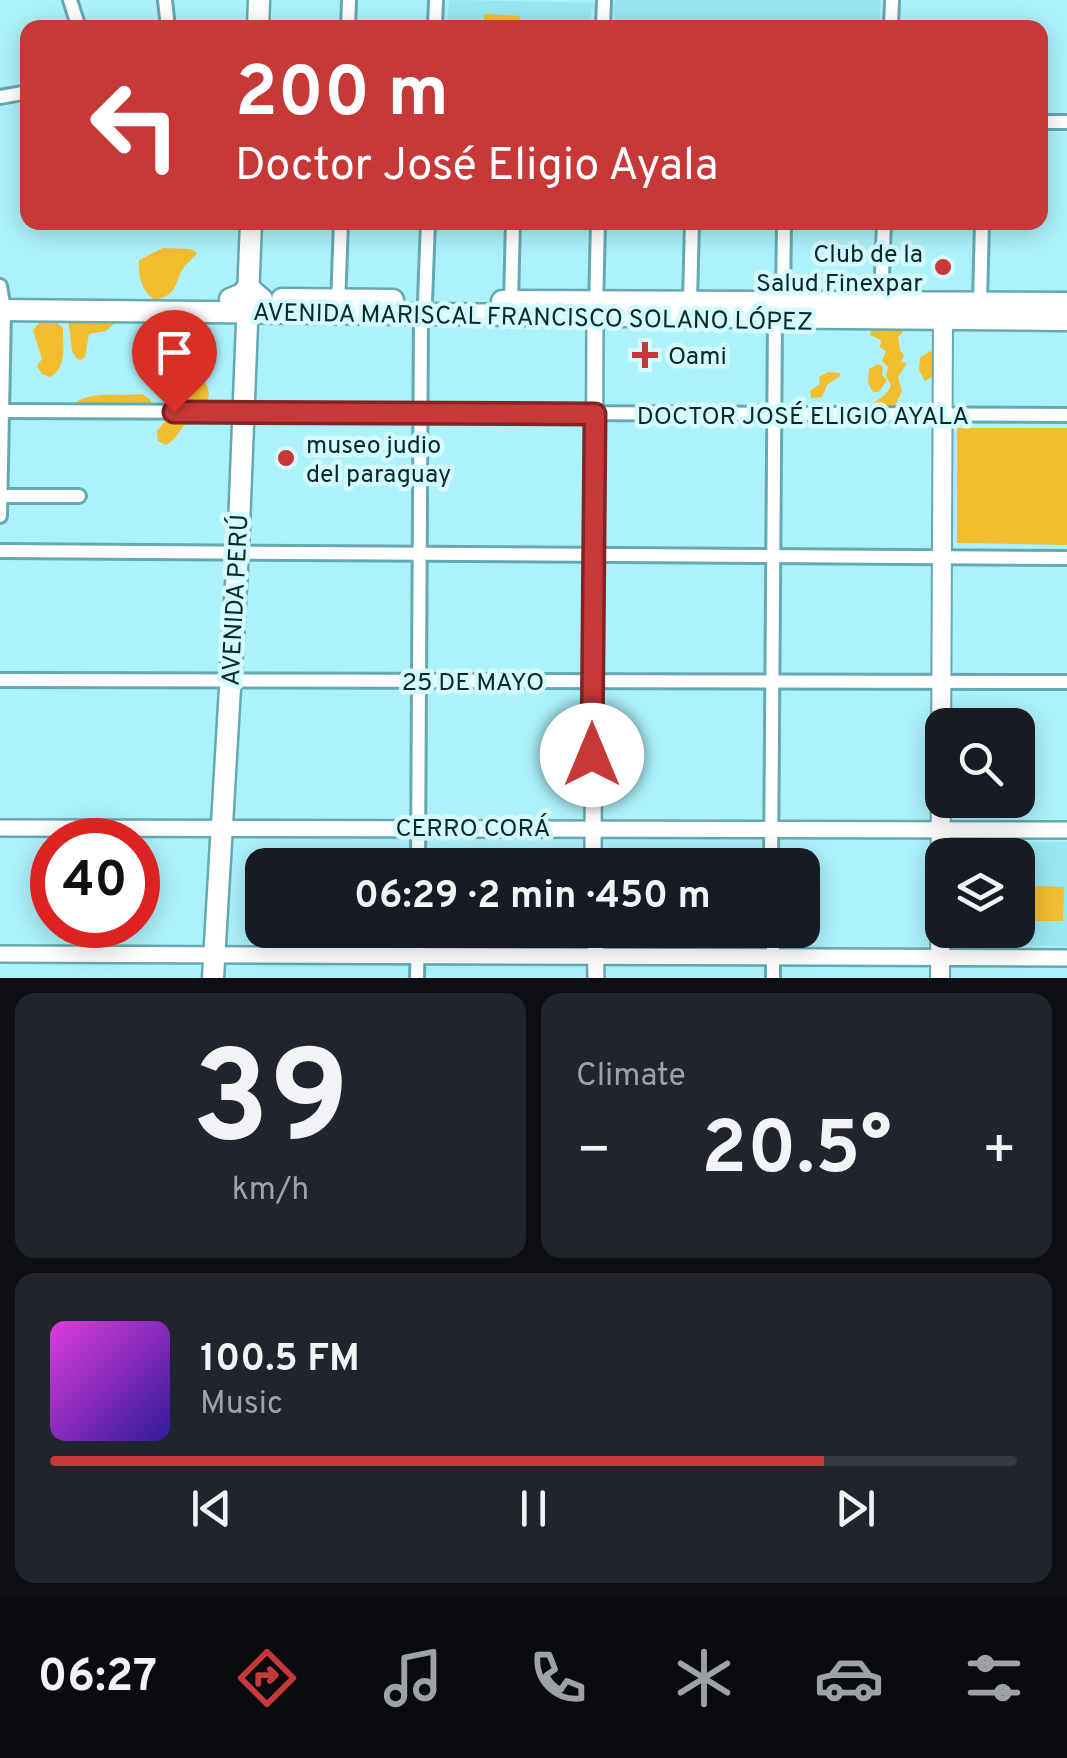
<!DOCTYPE html>
<meta charset="utf-8">
<style>
:root{--surface:#171b24;--page:#20242c;--text:#f1f3f6;--muted:#9ea1a6;--line:#363941;--accent:#c73838}
body{margin:0;font-family:Overpass,sans-serif;background:var(--page);color:var(--text);height:100vh;display:flex;flex-direction:column;font-size:38px;white-space:nowrap}
*{box-sizing:border-box;margin:0}
p{font-size:32px;color:var(--muted)}
.icon{flex:none;width:55px;height:55px;fill:none;stroke:currentColor;stroke-width:2;stroke-linecap:round;stroke-linejoin:round}
.map{position:relative;height:978px;overflow:hidden}
.side{display:flex;flex-direction:column;gap:15px;padding:15px;background:#0d0f14;flex:1}
.side>*{flex:none}
.banner{position:absolute;left:20px;top:20px;width:1028px;height:210px;border-radius:20px;box-shadow:0 5px 25px #0003;background:#c73838;color:#fff;overflow:hidden}
.controls{position:absolute;left:925px;top:708px;display:grid;gap:20px}
.controls a{display:grid;place-items:center;width:110px;height:110px;border-radius:20px;background:var(--surface);box-shadow:0 5px 25px #0003;font-size:50px}
.speed{position:absolute;left:30px;top:818px;display:flex;gap:20px;font-size:50px;font-weight:700;text-align:center}
.speed>*{display:grid;place-content:center;width:130px;height:130px;border-radius:50%;background:var(--surface);box-shadow:0 5px 25px #0003;line-height:1}
.speed .limit{border:15px solid #d22;background:#fff;color:#111}
.pin{position:absolute;display:grid;place-items:center;width:85px;height:85px;color:#fff;margin:-102px -42px;border-radius:50% 50% 50% 0;rotate:-45deg;box-shadow:0 0 10px #0007}
.pin .icon{rotate:45deg}
.me{position:absolute;width:110px;margin:-55px;rotate:0deg;stroke-linejoin:round;filter:drop-shadow(0 0 8px #0008)}
.turn{display:flex;align-items:center;gap:35px;height:210px;padding:0 50px;font-size:45px}
.turn .icon{width:130px;height:130px;stroke-width:2.5}
.turn b{display:block;font-size:70px;line-height:85px}
.big{font-size:75px;font-weight:700;line-height:1.1}
.side .widget{flex:1;display:flex;flex-direction:column;justify-content:center;gap:15px;min-width:0;padding:0 35px;border-radius:20px;background:var(--page)}
.side .dial{align-items:center;gap:0}
.dial b{font-size:130px;line-height:1}
.song{display:flex;align-items:center;gap:30px}
.cover{width:120px;height:120px;border-radius:15px;background:linear-gradient(135deg,hsl(300 70% 55%),hsl(250 70% 35%))}
.played{height:10px;border-radius:5px;background:linear-gradient(90deg,var(--accent) 80%,var(--line) 80%)}
.keys{display:flex;justify-content:space-around;direction:ltr}
.heat{display:flex;justify-content:space-between;align-items:center;font-size:55px;direction:ltr}
.side .tiles{flex:1;display:grid;gap:15px;grid-template-columns:1fr 1fr}
.widget:last-child{grid-column:span 2}
.trip{position:absolute;left:245px;top:848px;width:575px;height:100px;border-radius:20px;background:var(--surface);box-shadow:0 5px 25px #0003;font-weight:700;line-height:100px;text-align:center}
.menu{display:flex;height:160px;justify-content:space-around;align-items:center;background:#090b0e;color:var(--muted)}
.menu .icon{width:70px;height:70px}
.menu .selected{color:var(--accent)}
.menu b{font-size:45px;color:var(--text)}
.map>svg:first-child{display:block}
.built{fill:#98e8f2}
.green{fill:#f3bd30}
.lines{fill:none;stroke-linecap:round;stroke-linejoin:round}
.minor-casing{stroke:#65a9b1;stroke-width:18}
.tertiary-casing{stroke:#65a9b1;stroke-width:20}
.secondary-casing{stroke:#65a9b1;stroke-width:22}
.primary-casing{stroke:#65a9b1;stroke-width:25}
.trunk-casing{stroke:#65a9b1;stroke-width:25}
.minor{stroke:#fff;stroke-width:12}
.tertiary{stroke:#fff;stroke-width:15}
.secondary{stroke:#fff;stroke-width:18}
.primary{stroke:#fff;stroke-width:20}
.trunk{stroke:#fff;stroke-width:20}
.route-casing{stroke:#812424;stroke-width:25}
.route{stroke:#c73838;stroke-width:18}
.poi-dot{fill:#c73838;stroke:#d2faff;stroke-width:4}
.labels{text-anchor:middle;stroke-width:9;stroke-linejoin:round;paint-order:stroke}
.poi-label{font-size:25px;fill:#0b282b;stroke:#d2faff;text-anchor:start}
.street-label{font-size:25px;fill:#0b282b;stroke:#d2faff}
</style>
<div class="map">
<svg width="1067" height="978" viewBox="0 0 1067 978">
<rect width="100%" height="100%" fill="#adf2fb"/>
<g class="built">
<path d="M449,0L615,3V0H881L879,27H615L614,8L591,9V27L447,28Z"/>
<path d="M956,842H1067V946L957,944V930H1018V855H956Z"/>
</g>
<g class="green">
<path d="M484,14L520,16L519,27H483Z"/>
<path d="M163,248L190,249L197,253C192,260 184,265 181,272C174,288 175,295 155,300C141,291 138,275 139,260Z"/>
<path d="M68,318L119,319L106,331L89,334L85,357L81,360L77,359L72,351Z"/>
<path d="M53,320L63,328C63,345 67,369 50,377L42,374L37,366L42,359L33,330L39,323Z"/>
<path d="M874,321H903V332L898,337L900,350L904,355L901,362L907,363L898,377L902,391L893,410H869C874,398 887,399 891,385L886,376L888,367L882,361L886,351L880,347L881,340L870,335Z"/>
<path d="M930,351L939,356L938,373L925,381L919,370L920,358Z"/>
<path d="M878,364L883,367L882,375L887,380L879,392H873L868,383L869,369Z"/>
<path d="M828,372L840,373V376L827,385L822,397L811,398L810,391L820,384L819,377Z"/>
<path d="M161,377L171,378L182,385L199,377C220,394 203,410 188,422C178,430 178,439 166,445L158,441L157,431L169,416L170,407L152,389Z"/>
<path d="M142,394L150,399L153,407L130,404L128,408L73,409L72,405C91,390 118,397 142,394Z"/>
<path d="M957,428H1067V545L957,543Z"/>
<path d="M1035,886L1064,887L1063,921H1035Z"/>
</g>
<g class="lines">
<defs>
<g id="minor">
<path d="M70,0L79,28"/>
<path d="M165,0L168,28"/>
<path d="M348,28L349,0"/>
<path d="M435,28L436,0"/>
<path d="M603,28L604,0"/>
<path d="M891,28L892,0"/>
<path d="M0,97L28,92"/>
<path d="M1040,122H1067"/>
<path d="M0,286L4,310L0,516"/>
<path d="M511,301L513,222"/>
<path d="M783,301L784,222"/>
<path d="M690,302L692,222"/>
<path d="M881,302L884,222"/>
<path d="M980,302L982,222"/>
<path d="M338,306L341,222"/>
<path d="M596,309L598,222"/>
<path d="M0,411L1067,415"/>
<path d="M0,496H79"/>
<path d="M0,551L1067,558"/>
<path d="M0,680L1067,682"/>
<path d="M418,865L421,314L425,301L428,222"/>
<path d="M771,865L775,318"/>
<path d="M773,930V978"/>
<path d="M417,978L418,930"/>
</g>
<g id="tertiary">
<path d="M0,828L1067,830"/>
<path d="M593,865L595,316"/>
<path d="M595,930L596,978"/>
<path d="M0,954L1067,958"/>
</g>
<path id="secondary" d="M940,978L943,320"/>
<g id="primary">
<path d="M258,28L259,0"/>
<path d="M213,978L238,551L251,222"/>
</g>
<g id="trunk">
<path d="M230,299L242,294L248,287L262,299"/>
<path d="M282,299L393,300"/>
<path d="M502,301L1067,303"/>
<path d="M0,310L1067,320"/>
</g>
</defs>
<use href="#minor" class="minor-casing"/>
<use href="#tertiary" class="tertiary-casing"/>
<use href="#secondary" class="secondary-casing"/>
<use href="#primary" class="primary-casing"/>
<use href="#trunk" class="trunk-casing"/>
<use href="#minor" class="minor"/>
<use href="#tertiary" class="tertiary"/>
<use href="#secondary" class="secondary"/>
<use href="#primary" class="primary"/>
<use href="#trunk" class="trunk"/>
</g>
<g class="lines">
<defs>
<path id="route" d="M174,412L595,414L592,755"/>
</defs>
<use href="#route" class="route-casing"/>
<use href="#route" class="route"/>
</g>
<g class="poi-dot">
<circle cx="943" cy="267" r="10"/>
<path d="M640 340h10v10h10v10h-10v10h-10v-10h-10v-10h10z"/>
<circle cx="286" cy="458" r="10"/>
</g>
<g class="labels">
<g class="poi-label">
<text x="923" y="262" text-anchor="end">Club de la<tspan x="923" dy="29">Salud Finexpar</tspan></text>
<text x="668" y="364">Oami</text>
<text x="306" y="453">museo judio<tspan x="306" dy="29">del paraguay</tspan></text>
</g>
<g class="street-label">
<text transform="translate(533 316) rotate(1)" y="9">AVENIDA MARISCAL FRANCISCO SOLANO LÓPEZ</text>
<text x="803" y="424">DOCTOR JOSÉ ELIGIO AYALA</text>
<text transform="translate(234 600) rotate(-87)" y="9">AVENIDA PERÚ</text>
<text x="473" y="690">25 DE MAYO</text>
<text x="473" y="836">CERRO CORÁ</text>
</g>
</g>
</svg>
<div class="controls">
<a><svg class="icon" aria-label="search" viewBox="0 0 24 24"><circle cx="10" cy="10" r="6"/><path d="M15 15l6 6"/></svg></a>
<a><svg class="icon" aria-label="layers" viewBox="0 0 24 24"><path d="M12 4l9 5-9 5-9-5zM3 14l9 5 9-5"/></svg></a>
</div>
<div class="speed"><div class="limit">40</div></div>
<div class="pin" style="left:174px;top:412px;background:#d93025"><svg class="icon" aria-label="arrive" viewBox="0 0 24 24"><path d="M6 21V4h12l-3 4 3 4H6"/></svg></div>
<svg class="me" style="left:592px;top:755px" viewBox="-20 -20 40 40"><circle r="19" fill="#fff"/><path d="M0-13L10 11 0 6-10 11z" fill="#c73838"/></svg>
<div class="trip">06:29 · 2 min · 450 m</div>
<div class="banner">
<div class="turn"><svg class="icon" aria-label="left" viewBox="0 0 24 24"><path d="M17 20v-9H6M10 6l-5 5 5 5"/></svg><div><b>200 m</b>Doctor José Eligio Ayala</div></div>
</div>
</div>
<section class="side">
<div class="tiles">
<div class="widget dial"><b>39</b><p>km/h</p></div>
<div class="widget"><p>Climate</p>
<div class="heat"><a>−</a><b class="big">20.5°</b><a>+</a></div>
</div>
<div class="widget">
<div class="song"><i class="cover"></i><div><b>100.5 FM</b><p>Music</p></div></div>
<div class="played"></div>
<div class="keys"><svg class="icon" aria-label="previous" viewBox="0 0 24 24"><path d="M18 5L8 12l10 7zM5 5v14"/></svg><svg class="icon" aria-label="pause" viewBox="0 0 24 24"><path d="M8 5v14M16 5v14"/></svg><svg class="icon" aria-label="next" viewBox="0 0 24 24"><path d="M6 5l10 7-10 7zM19 5v14"/></svg></div>
</div>
</div>
</section>
<nav class="menu">
<b>06:27</b>
<svg class="icon selected" aria-label="directions" viewBox="0 0 24 24"><path d="M12 3l9 9-9 9-9-9zM9 14v-3h6M13 9l2 2-2 2"/></svg>
<svg class="icon" aria-label="music" viewBox="0 0 24 24"><path d="M9 18V5l10-2v13"/><circle cx="6" cy="18" r="3"/><circle cx="16" cy="16" r="3"/></svg>
<svg class="icon" aria-label="phone" viewBox="0 0 24 24"><path d="M5 4h4l2 5-3 2q2 4 5 5l2-3 5 2v4C11 20 4 13 5 4z"/></svg>
<svg class="icon" aria-label="climate" viewBox="0 0 24 24"><path d="M12 3v18M4 7l16 10M4 17L20 7"/></svg>
<svg class="icon" aria-label="car" viewBox="0 0 24 24"><path d="M5 17H2v-5l4-1 3-4h7l3 4 3 1v5h-3M9 17h6M6 11h13"/><circle cx="7" cy="17" r="2"/><circle cx="17" cy="17" r="2"/></svg>
<svg class="icon" aria-label="filters" viewBox="0 0 24 24"><path d="M4 7h16M4 17h16"/><circle cx="9" cy="7" r="2"/><circle cx="15" cy="17" r="2"/></svg>
</nav>
